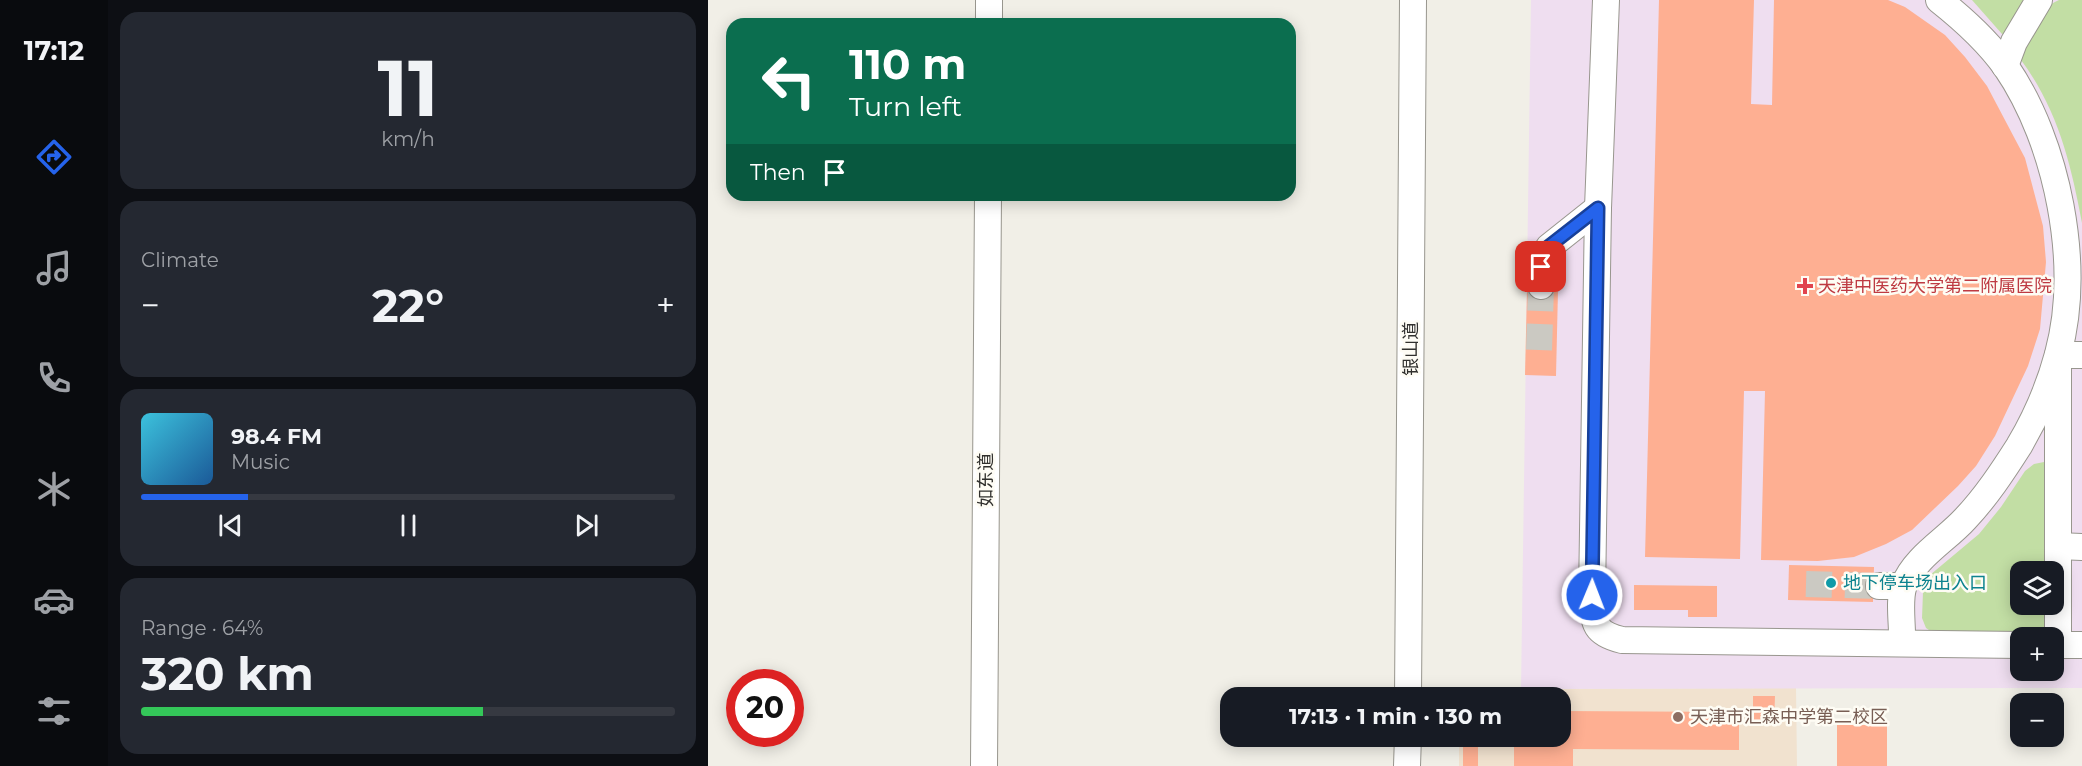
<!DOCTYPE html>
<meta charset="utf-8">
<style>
:root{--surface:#171b24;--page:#242831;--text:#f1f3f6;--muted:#9ea1a6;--line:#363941;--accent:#2563eb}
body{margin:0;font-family:Montserrat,"Noto Sans SC",sans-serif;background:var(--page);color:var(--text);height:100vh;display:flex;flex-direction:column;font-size:22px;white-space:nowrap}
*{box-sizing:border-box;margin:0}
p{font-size:20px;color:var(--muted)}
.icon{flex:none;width:33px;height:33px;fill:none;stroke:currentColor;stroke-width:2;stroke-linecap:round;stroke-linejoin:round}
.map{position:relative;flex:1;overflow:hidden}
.details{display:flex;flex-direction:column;gap:12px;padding:12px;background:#0d0f14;width:600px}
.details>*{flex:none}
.guide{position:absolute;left:18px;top:18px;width:570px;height:183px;border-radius:18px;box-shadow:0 3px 15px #0003;background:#0b6e4f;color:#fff;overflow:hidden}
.fabs{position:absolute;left:1302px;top:561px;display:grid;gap:12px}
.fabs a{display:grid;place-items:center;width:54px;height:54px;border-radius:12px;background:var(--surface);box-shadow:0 3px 15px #0003;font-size:30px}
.speed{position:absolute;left:18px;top:669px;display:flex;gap:12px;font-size:30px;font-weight:700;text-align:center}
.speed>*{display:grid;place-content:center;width:78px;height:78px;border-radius:50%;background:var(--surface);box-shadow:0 3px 15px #0003;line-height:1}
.speed .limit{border:9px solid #d22;background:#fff;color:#111}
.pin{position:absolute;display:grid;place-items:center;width:51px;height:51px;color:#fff;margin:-26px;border-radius:12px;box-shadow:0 3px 9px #0006}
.me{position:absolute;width:66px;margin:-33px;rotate:1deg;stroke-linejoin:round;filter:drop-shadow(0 0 4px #0008)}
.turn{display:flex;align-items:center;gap:21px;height:126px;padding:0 24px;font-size:27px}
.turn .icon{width:78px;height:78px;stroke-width:2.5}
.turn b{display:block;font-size:42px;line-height:51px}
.then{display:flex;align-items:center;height:57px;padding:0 24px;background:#0003;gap:12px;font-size:22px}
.big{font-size:45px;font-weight:700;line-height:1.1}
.details .widget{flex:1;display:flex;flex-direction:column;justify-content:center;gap:9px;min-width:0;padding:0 21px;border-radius:18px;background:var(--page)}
.details .dial{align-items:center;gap:0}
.dial b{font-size:78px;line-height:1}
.song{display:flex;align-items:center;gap:18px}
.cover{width:72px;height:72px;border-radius:9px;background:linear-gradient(135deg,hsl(190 70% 55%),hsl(210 70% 35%))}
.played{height:6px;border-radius:3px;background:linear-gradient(90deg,var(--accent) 20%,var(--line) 20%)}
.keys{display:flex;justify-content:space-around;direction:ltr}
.heat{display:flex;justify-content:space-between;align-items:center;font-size:33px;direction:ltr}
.charge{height:9px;border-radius:4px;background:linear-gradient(90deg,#34c759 64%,var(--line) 0)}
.trip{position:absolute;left:512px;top:687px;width:351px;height:60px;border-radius:18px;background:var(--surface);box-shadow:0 3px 15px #0003;font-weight:700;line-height:60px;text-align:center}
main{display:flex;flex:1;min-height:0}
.tab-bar{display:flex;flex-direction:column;width:108px;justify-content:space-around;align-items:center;background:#090b0e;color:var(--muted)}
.tab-bar .icon{width:42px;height:42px}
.tab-bar .selected{color:var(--accent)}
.tab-bar b{font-size:27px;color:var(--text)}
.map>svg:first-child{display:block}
.education{fill:#f1e2cf}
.medical{fill:#efdef0;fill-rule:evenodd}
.green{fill:#c2dea4}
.building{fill:#feaf92}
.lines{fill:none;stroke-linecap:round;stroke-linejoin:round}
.minor-tunnel{stroke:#cbc9c2;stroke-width:26;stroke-dasharray:26 13;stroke-linecap:butt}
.minor-casing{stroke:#98968e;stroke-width:28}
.minor{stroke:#fff;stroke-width:26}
.route-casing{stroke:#184099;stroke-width:15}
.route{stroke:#2563eb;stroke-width:10}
.health-dot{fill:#e0444e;stroke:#fefcf4;stroke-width:2}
.culture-dot{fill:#0f9aa8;stroke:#fefcf4;stroke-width:2}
.education-dot{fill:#8d6e63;stroke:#fefcf4;stroke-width:2}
.labels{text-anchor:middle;stroke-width:5;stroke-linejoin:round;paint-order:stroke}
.health-label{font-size:18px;fill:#be3a42;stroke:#fefcf4;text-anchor:start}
.street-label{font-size:18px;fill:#31302d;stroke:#fefcf4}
.culture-label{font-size:18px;fill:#0d838f;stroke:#fefcf4;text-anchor:start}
.education-label{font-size:18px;fill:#785e54;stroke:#fefcf4;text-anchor:start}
</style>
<main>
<nav class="tab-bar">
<b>17:12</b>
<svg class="icon selected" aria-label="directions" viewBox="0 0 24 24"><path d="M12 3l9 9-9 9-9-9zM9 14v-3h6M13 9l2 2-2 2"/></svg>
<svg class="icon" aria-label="music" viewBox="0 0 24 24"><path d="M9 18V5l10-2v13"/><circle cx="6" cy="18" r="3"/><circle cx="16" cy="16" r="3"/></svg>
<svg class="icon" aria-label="phone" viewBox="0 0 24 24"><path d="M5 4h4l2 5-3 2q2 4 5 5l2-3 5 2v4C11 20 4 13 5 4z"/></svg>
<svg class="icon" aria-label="climate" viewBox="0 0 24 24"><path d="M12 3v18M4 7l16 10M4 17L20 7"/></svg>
<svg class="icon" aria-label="car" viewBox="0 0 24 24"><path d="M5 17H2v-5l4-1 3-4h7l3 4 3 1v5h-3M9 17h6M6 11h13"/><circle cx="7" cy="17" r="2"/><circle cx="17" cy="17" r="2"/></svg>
<svg class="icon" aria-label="filters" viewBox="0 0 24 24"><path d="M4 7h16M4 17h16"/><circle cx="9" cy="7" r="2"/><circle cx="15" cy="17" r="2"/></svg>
</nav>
<section class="details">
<div class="widget dial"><b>11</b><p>km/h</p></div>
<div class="widget"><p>Climate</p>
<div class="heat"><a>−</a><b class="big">22°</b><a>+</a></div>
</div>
<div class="widget">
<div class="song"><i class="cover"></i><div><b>98.4 FM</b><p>Music</p></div></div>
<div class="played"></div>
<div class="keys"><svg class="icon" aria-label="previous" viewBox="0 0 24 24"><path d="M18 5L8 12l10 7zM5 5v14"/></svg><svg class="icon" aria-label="pause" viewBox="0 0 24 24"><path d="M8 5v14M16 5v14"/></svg><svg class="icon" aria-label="next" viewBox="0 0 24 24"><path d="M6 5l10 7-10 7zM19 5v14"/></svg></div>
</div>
<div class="widget"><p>Range · 64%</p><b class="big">320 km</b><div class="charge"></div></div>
</section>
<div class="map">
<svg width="1374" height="766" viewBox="0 0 1374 766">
<rect width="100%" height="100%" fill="#f1efe7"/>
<path class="education" d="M1088,688L1089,766H751V737L852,736V698L751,697V689Z"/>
<path class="medical" d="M823,0H1374V688L813,689ZM1312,572H1346V604H1312ZM1312,638H1346V670H1312Z"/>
<g class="green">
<path d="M1264,0H1317L1305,32L1294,34Z"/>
<path d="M1351,0H1374V223C1363,164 1350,110 1313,60C1316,39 1330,8 1351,0Z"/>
<path d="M1336,462L1342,469L1343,571L1312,572V604L1343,605L1338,630L1328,635L1227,634L1218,628L1214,618L1215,592L1222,575L1271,534L1293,507L1317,471L1326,464Z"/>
</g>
<g class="building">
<path d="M951,0H1046L1043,104L1064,105L1066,0H1180L1197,7L1237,35L1257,57L1279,86L1317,158L1335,226L1338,262L1332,329L1320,366L1287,436L1268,466L1250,486L1204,530L1178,544L1146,557L1110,561L1053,560L1057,391H1036L1032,559L937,557Z"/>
<path d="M819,289L850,290L848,376L817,375Z"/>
<path d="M1081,565L1166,567L1165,602L1080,600Z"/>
<path d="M926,585L1009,586V617H980V610H926Z"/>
<path d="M777,694V698H755V695Z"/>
<path d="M1045,696H1067L1066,724H1045Z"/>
<path d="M852,711L1031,712V750L865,749V766H806V736H852Z"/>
<rect x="1129" y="725" width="50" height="41"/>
<path d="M755,736H777L778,740H770V766H755Z"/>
</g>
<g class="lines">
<g class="minor-tunnel">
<path d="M831,350L833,286"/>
<path d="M1098,584L1171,586"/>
</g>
<defs>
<g id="minor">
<path d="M898,0L890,208L884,595C886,623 885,633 914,640L1312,645"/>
<path d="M281,24V0"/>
<path d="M1297,66L1306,42L1331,0"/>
<path d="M833,286L835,256L841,247L890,208"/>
<path d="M1350,546L1374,547"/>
<path d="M1171,586H1195"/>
<path d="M1194,643C1195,626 1190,600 1196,585C1207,557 1238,540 1257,519C1278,497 1295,471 1311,446C1327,419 1342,384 1350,354C1374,265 1350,143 1298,67C1281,43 1255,19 1231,0"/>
<path d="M1346,645H1374"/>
<path d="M1350,645V355H1374"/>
<path d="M700,698L705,0"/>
<path d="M276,766L280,195"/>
<path d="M699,766L700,736"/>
</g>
</defs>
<use href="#minor" class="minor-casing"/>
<use href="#minor" class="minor"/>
</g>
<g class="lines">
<defs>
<path id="route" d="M833,267L840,247L890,208L884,595"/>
</defs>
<use href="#route" class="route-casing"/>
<use href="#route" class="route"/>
</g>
<path class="health-dot" d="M1094 277h6v6h6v6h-6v6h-6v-6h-6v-6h6z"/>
<circle class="culture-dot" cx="1123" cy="583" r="6"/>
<circle class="education-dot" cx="970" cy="717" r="6"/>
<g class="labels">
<g class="health-label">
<text x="1110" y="292">天津中医药大学第二附属医院</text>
</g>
<g class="street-label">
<text transform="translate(703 349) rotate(-90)" y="6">银山道</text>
<text transform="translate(278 480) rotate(-90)" y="6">如东道</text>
</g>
<g class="culture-label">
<text x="1135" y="589">地下停车场出入口</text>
</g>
<g class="education-label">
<text x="982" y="723">天津市汇森中学第二校区</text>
</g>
</g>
</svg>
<div class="fabs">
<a><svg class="icon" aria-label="layers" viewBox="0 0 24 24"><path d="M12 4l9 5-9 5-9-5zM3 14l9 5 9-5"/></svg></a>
<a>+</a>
<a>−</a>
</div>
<div class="speed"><div class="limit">20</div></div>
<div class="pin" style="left:833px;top:267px;background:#d93025"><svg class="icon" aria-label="arrive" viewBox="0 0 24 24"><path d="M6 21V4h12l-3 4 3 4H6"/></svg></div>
<svg class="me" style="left:884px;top:595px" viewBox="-20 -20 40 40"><circle r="17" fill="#2563eb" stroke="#fff" stroke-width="3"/><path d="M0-11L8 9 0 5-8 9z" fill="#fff"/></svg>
<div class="trip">17:13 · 1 min · 130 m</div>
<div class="guide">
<div class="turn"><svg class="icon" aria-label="left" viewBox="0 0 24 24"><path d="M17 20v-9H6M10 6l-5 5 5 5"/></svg><div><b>110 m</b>Turn left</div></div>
<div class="then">Then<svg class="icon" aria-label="arrive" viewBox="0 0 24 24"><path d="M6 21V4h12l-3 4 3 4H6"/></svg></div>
</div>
</div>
</main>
